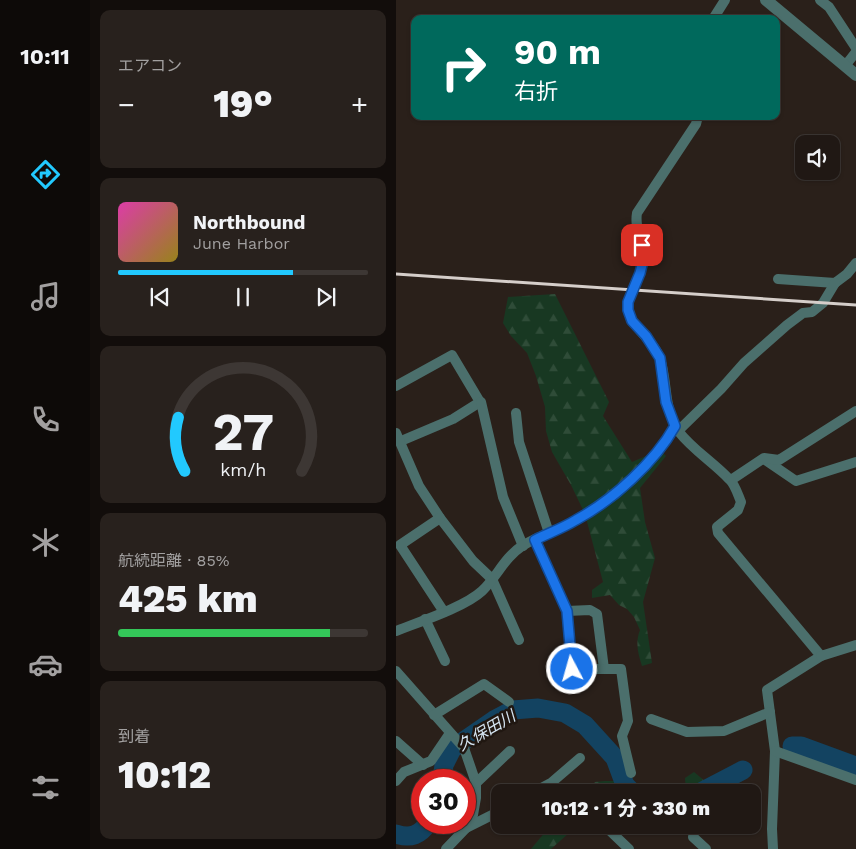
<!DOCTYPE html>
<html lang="ja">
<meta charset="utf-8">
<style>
:root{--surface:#201814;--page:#28211d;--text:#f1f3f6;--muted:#a2a0a0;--line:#3d3734;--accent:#22c9fe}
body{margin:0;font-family:"Work Sans","Noto Sans JP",sans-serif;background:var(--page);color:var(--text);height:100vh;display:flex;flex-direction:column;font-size:19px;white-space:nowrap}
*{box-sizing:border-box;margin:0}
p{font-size:16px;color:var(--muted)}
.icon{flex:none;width:28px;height:28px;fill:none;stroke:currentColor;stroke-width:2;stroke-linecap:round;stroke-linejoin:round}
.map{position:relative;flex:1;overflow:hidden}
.drawer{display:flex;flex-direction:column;gap:10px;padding:10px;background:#120d0b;width:306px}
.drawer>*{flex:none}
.banner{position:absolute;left:15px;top:15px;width:369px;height:105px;border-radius:10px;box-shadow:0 1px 4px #0004,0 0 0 1px var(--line);background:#00695c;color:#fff;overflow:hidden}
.tools{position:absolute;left:399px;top:135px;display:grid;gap:10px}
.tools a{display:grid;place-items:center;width:45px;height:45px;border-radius:10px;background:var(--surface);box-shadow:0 1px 4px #0004,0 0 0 1px var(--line);font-size:25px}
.speed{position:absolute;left:15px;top:769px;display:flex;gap:10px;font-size:25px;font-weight:700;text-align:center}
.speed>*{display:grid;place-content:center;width:65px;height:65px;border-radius:50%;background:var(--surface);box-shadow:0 1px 4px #0004,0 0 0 1px var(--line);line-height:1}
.speed .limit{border:8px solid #d22;background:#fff;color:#111}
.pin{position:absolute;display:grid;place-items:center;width:42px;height:42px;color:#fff;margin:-21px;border-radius:10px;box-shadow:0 2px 8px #0006}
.me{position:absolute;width:55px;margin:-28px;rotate:354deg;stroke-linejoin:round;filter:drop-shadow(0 0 4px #0008)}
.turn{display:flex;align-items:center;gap:18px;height:105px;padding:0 20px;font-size:22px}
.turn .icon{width:65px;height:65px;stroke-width:2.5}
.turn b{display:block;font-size:35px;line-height:42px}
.big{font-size:38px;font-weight:800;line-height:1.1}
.drawer .card{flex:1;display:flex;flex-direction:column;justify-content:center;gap:8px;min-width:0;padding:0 18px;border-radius:10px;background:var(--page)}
.drawer .dial{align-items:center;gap:0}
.dial svg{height:130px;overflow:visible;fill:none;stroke:var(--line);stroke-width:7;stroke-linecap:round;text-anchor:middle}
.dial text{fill:var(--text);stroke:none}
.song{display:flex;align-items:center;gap:15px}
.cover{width:60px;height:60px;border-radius:8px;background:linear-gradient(135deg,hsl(320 70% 55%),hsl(50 70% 35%))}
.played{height:5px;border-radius:2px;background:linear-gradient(90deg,var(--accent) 70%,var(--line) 70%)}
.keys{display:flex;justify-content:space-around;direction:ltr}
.heat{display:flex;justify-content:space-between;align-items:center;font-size:28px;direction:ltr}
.charge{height:8px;border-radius:4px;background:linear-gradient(90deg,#34c759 85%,var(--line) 0)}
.trip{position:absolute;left:95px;top:784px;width:270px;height:50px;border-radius:10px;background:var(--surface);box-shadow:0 1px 4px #0004,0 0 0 1px var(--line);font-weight:800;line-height:50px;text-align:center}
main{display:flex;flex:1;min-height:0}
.dock{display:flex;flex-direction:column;width:90px;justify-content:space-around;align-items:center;background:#0d0a08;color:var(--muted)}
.dock .icon{width:35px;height:35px}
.dock .current{color:var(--accent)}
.dock b{font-size:22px;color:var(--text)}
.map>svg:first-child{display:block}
.forest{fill:url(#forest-firs)}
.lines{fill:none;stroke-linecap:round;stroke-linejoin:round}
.river{stroke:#134361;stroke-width:19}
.minor{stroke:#4b6f6c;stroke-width:10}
.tertiary{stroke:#4b6f6c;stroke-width:12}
.rail{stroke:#d5ceca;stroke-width:3}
.route-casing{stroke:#114b97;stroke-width:12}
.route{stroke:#1a73e8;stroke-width:9}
.labels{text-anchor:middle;stroke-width:5;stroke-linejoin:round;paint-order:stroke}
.water-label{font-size:16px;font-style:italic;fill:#d4e4f1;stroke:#201711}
</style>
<main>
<nav class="dock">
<b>10:11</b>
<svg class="icon current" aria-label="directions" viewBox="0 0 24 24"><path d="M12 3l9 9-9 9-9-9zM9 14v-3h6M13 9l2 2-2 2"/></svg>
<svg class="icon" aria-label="music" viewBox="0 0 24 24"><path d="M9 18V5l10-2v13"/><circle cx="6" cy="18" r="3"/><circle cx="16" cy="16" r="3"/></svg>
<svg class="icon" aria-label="phone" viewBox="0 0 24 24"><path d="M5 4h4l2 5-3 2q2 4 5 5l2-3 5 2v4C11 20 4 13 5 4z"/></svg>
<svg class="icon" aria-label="climate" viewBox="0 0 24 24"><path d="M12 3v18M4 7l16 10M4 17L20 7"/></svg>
<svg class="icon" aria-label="car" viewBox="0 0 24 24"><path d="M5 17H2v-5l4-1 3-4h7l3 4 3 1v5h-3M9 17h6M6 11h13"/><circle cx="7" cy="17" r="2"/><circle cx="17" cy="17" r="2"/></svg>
<svg class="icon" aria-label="filters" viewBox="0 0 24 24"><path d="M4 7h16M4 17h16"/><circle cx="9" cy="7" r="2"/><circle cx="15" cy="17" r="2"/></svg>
</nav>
<section class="drawer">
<div class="card"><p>エアコン</p>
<div class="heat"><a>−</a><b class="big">19°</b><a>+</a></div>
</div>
<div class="card">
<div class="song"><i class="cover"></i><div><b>Northbound</b><p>June Harbor</p></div></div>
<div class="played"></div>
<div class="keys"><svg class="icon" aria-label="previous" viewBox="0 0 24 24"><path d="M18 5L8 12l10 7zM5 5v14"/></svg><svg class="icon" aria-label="pause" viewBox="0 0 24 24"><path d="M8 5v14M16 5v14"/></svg><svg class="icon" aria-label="next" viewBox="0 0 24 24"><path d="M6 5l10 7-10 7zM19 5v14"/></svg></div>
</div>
<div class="card dial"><svg viewBox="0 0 100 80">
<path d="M14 69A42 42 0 1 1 86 69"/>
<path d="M14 69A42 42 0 0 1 10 36" stroke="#22c9fe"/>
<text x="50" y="56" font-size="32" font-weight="700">27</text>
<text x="50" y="72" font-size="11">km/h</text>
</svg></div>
<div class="card"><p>航続距離 · 85%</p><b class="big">425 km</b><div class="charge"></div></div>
<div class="card"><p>到着</p><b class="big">10:12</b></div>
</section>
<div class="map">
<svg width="460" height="849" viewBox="0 0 460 849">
<defs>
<pattern id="forest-firs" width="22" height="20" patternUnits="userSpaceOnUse" patternTransform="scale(1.25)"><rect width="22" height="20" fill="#183822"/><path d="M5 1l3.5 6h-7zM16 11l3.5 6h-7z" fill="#2f4c38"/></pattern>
</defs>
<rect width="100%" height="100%" fill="#2a201a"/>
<g class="forest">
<path d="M159,294L213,402L207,416L236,462L264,450L270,456L244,488L249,522L259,558L247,602L256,663L246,666C242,653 239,643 244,630L238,617L231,609L223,605L214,595L196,598V590L207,582L189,514L175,485L156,452L150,431L149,407L140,376L131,353L115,336L107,323L112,297Z"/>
<path d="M298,772L322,792H290L289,778Z"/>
<path d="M209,781H220L236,792H192L199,782Z"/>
<path d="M155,825H182L155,849H135Z"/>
</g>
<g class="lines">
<g class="river">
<path d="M396,746H405L460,766"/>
<path d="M46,780L48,765L56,749L98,720L117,710L142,708L169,713L189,725L219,758L229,785L236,792"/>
<path d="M305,792L347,770"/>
<path d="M0,834C15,839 24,835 33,822"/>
</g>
<g class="minor">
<path d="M424,0L433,7L460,48"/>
<path d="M317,19L329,0"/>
<path d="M449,66L460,52"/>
<path d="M302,116L300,124L241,213C238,230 248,244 247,261C246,277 231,294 232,308C233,326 259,341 264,359C272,382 267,410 283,432C297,450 317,462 333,479C339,484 342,495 345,502L342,510L321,527L322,533L425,656L371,690L379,751L376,829L377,849"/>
<path d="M382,279L439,283L451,274L460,263"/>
<path d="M0,386L56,355L84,402L57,419L5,441"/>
<path d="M85,402L107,497L127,546"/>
<path d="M120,413L123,442L153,533"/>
<path d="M282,431L325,389L348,363L391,325L407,313L416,312L427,303L439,283"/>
<path d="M0,433L23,486L44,518L77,561L96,579L123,640"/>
<path d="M368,459L400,481L460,462"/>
<path d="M335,480L368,458L383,460L460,411"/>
<path d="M44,518L4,545L48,612"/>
<path d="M139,540L171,611L176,669H208L201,614L194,610L171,611"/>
<path d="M29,619L49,661"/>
<path d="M0,631C23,622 69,607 86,591C101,577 108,558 126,546C143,535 164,530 181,520C219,498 259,463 279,426"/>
<path d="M425,656L460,645"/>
<path d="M208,669H225L232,721L226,736L235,773"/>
<path d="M0,671L68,748L80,783V798L77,815L70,828L50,849"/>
<path d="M38,715L88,684L113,702"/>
<path d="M255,719L291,732L328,731L374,712"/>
<path d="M0,741L27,765"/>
<path d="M379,751L460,780"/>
<path d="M0,781L8,772L35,761L54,733"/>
<path d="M80,783L114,751"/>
<path d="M138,792L155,783L184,758"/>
<path d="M205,825L212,829L233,849"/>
<path d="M70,828L104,811"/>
<path d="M297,837L310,849"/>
</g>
<path class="tertiary" d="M370,0L460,75"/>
<path class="rail" d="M0,274L460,305"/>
</g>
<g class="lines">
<defs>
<path id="route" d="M176,669L171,611L139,540C153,533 167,528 180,520C217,500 259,462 279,426L270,402L264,358L250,336L236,321L232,310V302L244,273L247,261L246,245"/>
</defs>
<use href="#route" class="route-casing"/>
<use href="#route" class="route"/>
</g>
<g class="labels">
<g class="water-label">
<text transform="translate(90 730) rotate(-30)" y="6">久保田川</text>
</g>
</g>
</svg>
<div class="tools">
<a><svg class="icon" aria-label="sound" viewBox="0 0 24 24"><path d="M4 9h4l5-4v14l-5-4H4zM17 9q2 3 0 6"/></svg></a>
</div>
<div class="speed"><div class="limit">30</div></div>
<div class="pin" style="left:246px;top:245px;background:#d93025"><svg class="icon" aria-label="arrive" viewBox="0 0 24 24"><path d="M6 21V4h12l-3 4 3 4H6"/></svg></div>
<svg class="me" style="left:176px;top:669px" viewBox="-20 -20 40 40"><circle r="17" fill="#1a73e8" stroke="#fff" stroke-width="3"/><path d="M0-11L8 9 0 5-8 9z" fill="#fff"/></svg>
<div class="trip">10:12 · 1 分 · 330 m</div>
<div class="banner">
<div class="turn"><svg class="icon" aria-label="right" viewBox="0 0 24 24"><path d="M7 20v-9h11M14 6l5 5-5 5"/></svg><div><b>90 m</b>右折</div></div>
</div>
</div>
</main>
